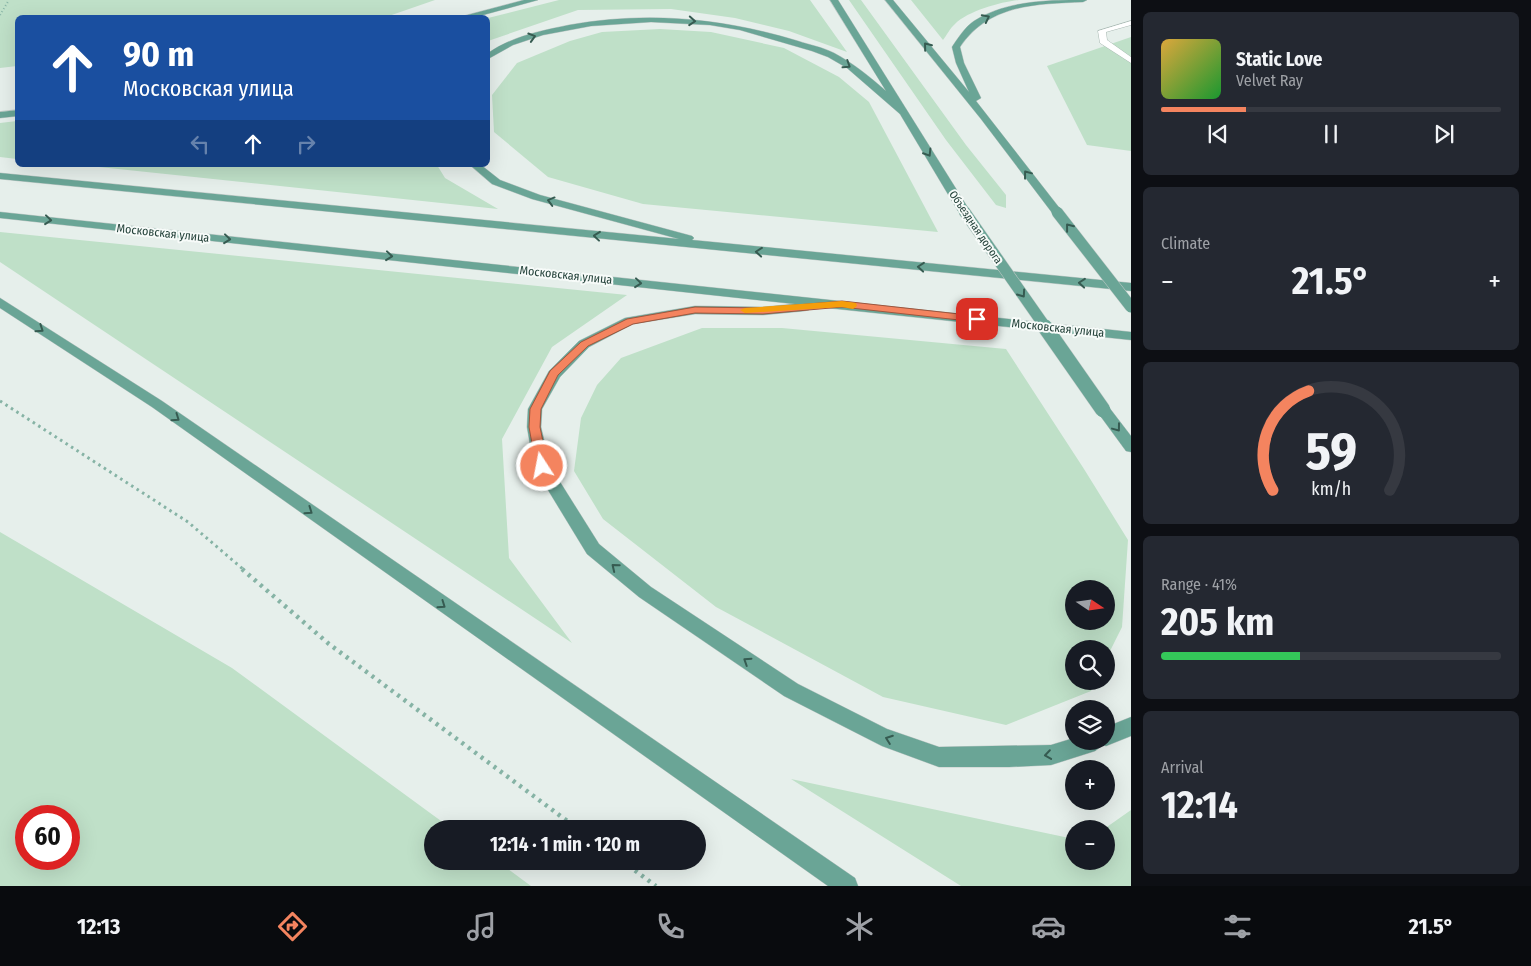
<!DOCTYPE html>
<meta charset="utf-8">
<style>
:root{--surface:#171b24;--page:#242831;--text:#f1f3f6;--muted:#9ea1a6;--line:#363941;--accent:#f4845f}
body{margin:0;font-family:"Fira Sans Condensed",sans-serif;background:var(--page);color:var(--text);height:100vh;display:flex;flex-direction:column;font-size:19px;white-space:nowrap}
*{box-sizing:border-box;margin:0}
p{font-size:16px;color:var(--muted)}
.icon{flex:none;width:28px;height:28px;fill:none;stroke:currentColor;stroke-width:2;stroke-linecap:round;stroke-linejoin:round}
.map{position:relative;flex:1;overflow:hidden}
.panel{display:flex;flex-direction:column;gap:12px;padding:12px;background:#0d0f14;width:400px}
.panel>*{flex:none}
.hud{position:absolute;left:15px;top:15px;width:475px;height:152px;border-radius:8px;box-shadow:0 5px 20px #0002;background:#1a4fa0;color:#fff;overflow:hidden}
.needle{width:32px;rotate:103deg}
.controls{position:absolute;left:1065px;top:580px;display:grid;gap:10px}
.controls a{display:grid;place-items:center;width:50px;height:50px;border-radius:50%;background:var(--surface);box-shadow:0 5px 20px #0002;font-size:25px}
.speed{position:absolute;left:15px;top:805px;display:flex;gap:10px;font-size:25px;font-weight:700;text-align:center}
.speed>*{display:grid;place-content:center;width:65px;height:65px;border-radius:50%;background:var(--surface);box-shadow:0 5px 20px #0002;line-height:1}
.speed .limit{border:8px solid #d22;background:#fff;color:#111}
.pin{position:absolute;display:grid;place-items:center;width:42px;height:42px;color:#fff;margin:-21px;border-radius:10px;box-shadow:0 2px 8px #0006}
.me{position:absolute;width:55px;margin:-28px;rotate:349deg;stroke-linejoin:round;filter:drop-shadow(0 0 4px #0008)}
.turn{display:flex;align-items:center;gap:18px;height:105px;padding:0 25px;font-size:22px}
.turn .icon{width:65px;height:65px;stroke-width:2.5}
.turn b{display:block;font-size:35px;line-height:42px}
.lanes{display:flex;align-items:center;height:48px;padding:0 25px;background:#0003;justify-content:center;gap:25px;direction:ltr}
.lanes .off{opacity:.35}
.big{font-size:38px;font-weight:700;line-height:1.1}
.panel .widget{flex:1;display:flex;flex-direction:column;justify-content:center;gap:8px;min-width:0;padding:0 18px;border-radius:8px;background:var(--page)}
.panel .dial{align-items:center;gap:0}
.dial svg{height:130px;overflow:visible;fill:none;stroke:var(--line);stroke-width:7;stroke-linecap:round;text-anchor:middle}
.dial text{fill:var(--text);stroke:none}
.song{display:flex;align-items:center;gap:15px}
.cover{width:60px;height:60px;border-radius:8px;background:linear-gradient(135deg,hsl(40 70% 55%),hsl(130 70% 35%))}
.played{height:5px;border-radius:2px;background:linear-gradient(90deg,var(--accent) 25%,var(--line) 25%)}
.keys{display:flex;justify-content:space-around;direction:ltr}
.heat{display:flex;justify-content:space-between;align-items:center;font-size:28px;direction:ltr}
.charge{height:8px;border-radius:4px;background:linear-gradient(90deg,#34c759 41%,var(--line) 0)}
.trip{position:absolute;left:424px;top:820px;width:282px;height:50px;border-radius:25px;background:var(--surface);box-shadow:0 5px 20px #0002;font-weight:700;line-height:50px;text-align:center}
.menu{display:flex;height:80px;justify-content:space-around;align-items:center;background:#090b0e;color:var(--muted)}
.menu .icon{width:35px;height:35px}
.menu .selected{color:var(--accent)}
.menu b{font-size:22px;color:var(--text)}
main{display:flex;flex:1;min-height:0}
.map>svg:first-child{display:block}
.green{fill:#bfe0c8;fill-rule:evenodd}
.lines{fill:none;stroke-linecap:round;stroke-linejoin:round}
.service-casing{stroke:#a8b8b2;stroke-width:1}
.primary-casing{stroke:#c2cac8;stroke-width:1}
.path-far2{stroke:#86b3a5;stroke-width:2;stroke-dasharray:1 2.5;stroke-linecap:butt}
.path-far1{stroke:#86b3a5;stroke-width:3;stroke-dasharray:2.5 4;stroke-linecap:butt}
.path{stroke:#86b3a5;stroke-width:4.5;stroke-dasharray:3 5;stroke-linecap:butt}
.service{fill:#fff;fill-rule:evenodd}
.primary{fill:#6aa596;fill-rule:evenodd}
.primary-bridge-far1-casing{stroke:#c2cac8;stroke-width:12;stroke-linecap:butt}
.primary-bridge-casing{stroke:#c2cac8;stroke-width:16;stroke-linecap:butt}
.primary-bridge-far1{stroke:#6aa596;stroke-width:11}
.primary-bridge{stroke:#6aa596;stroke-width:15}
.oneway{stroke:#365b51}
.route{fill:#f4845f;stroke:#9f563e}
.slow{fill:#f59e0b}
.labels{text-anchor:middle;stroke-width:4;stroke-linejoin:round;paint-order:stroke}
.far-street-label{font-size:11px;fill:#24423a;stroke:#f7fbf9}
.street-label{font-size:12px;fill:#24423a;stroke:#f7fbf9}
</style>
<main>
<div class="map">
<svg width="1131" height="886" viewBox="0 0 1131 886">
<rect width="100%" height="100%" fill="#e6efeb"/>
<g class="green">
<path d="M0,0H435L383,18H18L17,66L0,68Z"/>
<path d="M559,0H810L847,52L789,31L735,18L671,9L578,10L488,41V18Z"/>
<path d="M849,0H861L966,145L1006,195V208L996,205L946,140Z"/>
<path d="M911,0H1019C1001,2 968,11 955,24C950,28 947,35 943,40Z"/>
<path d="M660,29L711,32L784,48L839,77L869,102L938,232L643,204L548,177L494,132L492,95L517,63L570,41L602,32Z"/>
<path d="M1131,37V151L1087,145L1047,66Z"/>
<path d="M17,121V159L0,157V123Z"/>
<path d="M80,165H437L445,178L498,209Z"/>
<path d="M0,232L627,295L552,347L502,439L509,558L572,643L0,262Z"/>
<path d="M702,328H782L1006,349L1084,469L1128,540L1122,627L1106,659V649H1074V681H1095L1091,691L1006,725L883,697L716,607L603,519L574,471L581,418L597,385L621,358ZM1074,589H1106V621H1074Z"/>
<path d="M0,532L232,668L452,829H432V861H497L531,886H0ZM69,816V859H26V816Z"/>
<path d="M791,779L1074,839V861H1106V829H1104L1131,810V886H961Z"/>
</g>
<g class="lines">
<defs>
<path id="service" d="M1131,21V25L1106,32L1107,40L1131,57V63L1100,43L1098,31Z"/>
<g id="primary">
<path d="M524,0H538L472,18H456Z"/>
<path d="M830,0H838L970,211L968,213L964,214L958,211L900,114L847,68L828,57L812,51L740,30L710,25L651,22L591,26L543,35L513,45L488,59V53C513,36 540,31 569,25C647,11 722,18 798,41C810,45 822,47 834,53C853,63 870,77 886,91Z"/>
<path d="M885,0H893L969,92L956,63L952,47C958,38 965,27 974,21C1007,0 1050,0 1087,0L1083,2C1036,4 989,4 960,47L964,63L981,98L976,101L1061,210L1063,212L1061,214H1053L981,119Z"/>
<path d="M18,110V116L0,118V112Z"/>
<path d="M470,165H481L500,180L540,195L692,236L694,238L692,240L1131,283V291L0,179V173L679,239L532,199L492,184Z"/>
<path d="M0,212L1131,332V340L809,306V310L804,311L763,315L695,314L633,324L589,347L560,377L542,409L541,427L550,466L599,544L651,587L798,684L887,729L939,747L1051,745L1074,738V741H1106V727L1131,717V736L1106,746L1103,745L1095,751L1051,765L1009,767H939L882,746L784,696L639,597L587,554L534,467L527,427L528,409L549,371L579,341L625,318L695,306L763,307L795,304L0,218Z"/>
<path d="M0,298L162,401L855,878L858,886H828L152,407L0,308Z"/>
<path d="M1103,405L1108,406L1131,436V452L1126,451L1096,410L1098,406Z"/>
</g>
</defs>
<use href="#service" class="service-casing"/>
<use href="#primary" class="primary-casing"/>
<path class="path-far2" d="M0,15L9,0"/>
<path class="path-far1" d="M0,401L188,522L244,570"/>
<g class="path">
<path d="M242,569L329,644L578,829"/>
<path d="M622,861L656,886"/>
</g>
<use href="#service" class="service"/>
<use href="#primary" class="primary"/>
<defs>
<g id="primary-bridge-far1">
<path d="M964,211L1046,328"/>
<path d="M1057,212L1131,307"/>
</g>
<path id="primary-bridge" d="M1045,327L1103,410"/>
</defs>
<use href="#primary-bridge-far1" class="primary-bridge-far1-casing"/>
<use href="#primary-bridge" class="primary-bridge-casing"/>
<use href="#primary-bridge-far1" class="primary-bridge-far1"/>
<use href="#primary-bridge" class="primary-bridge"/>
</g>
<defs><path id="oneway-chevron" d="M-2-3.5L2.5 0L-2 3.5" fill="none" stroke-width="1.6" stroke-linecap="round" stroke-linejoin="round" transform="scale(1.25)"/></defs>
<g class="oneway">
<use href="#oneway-chevron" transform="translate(986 18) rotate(-27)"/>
<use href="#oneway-chevron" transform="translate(692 21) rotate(4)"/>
<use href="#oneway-chevron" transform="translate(532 37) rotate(-17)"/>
<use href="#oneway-chevron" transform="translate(927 46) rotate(-129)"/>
<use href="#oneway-chevron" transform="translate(847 65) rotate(33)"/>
<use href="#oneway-chevron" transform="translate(928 153) rotate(58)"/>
<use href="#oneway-chevron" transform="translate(1027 174) rotate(-127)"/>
<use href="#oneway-chevron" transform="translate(551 201) rotate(-165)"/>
<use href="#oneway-chevron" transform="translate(48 220) rotate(6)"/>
<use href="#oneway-chevron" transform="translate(1069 227) rotate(-128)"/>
<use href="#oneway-chevron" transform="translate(597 236) rotate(-174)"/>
<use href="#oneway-chevron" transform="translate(227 239) rotate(6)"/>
<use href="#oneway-chevron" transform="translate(759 252) rotate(-175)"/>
<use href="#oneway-chevron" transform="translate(389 256) rotate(6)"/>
<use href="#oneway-chevron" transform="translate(921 267) rotate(-175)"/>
<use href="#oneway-chevron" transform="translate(638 283) rotate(6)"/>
<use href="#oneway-chevron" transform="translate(1082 283) rotate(-175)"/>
<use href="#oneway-chevron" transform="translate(1022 294) rotate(55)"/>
<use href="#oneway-chevron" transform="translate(40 329) rotate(34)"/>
<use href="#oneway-chevron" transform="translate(176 418) rotate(35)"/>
<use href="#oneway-chevron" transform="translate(1117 428) rotate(53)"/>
<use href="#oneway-chevron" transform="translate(309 511) rotate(35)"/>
<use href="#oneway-chevron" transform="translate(615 567) rotate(-141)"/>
<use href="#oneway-chevron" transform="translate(442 605) rotate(35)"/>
<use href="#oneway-chevron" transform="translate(747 661) rotate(-147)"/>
<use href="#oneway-chevron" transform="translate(889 739) rotate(-160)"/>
<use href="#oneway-chevron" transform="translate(1048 755) rotate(172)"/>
</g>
<path class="route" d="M842,301L977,316L982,319L977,322L842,307L763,314L695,313L633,324L588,346L558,375L541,409L540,427L548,466L542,471L536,466L529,427L530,409L550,371L581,342L627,319L695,307L763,308Z"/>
<path class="slow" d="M842,301L856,303L857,306L853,309L842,307L745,313L740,310L745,308Z"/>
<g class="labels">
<g class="far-street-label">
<text transform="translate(976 227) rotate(56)" y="4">Объездная дорога</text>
</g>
<g class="street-label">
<text transform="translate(163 233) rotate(6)" y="4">Московская улица</text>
<text transform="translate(566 275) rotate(6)" y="4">Московская улица</text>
<text transform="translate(1058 328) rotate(6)" y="4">Московская улица</text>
</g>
</g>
</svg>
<div class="controls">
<a><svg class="needle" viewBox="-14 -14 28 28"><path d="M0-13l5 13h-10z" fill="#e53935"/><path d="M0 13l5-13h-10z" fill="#9ea1a6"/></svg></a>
<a><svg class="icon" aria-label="search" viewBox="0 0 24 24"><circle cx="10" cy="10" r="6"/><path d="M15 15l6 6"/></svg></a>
<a><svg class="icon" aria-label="layers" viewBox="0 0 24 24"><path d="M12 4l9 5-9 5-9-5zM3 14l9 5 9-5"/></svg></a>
<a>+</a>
<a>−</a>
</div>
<div class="speed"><div class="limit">60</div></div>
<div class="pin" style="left:977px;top:319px;background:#d93025"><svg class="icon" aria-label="arrive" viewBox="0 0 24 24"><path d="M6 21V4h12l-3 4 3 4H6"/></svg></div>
<svg class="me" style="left:542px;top:466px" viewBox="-20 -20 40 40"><circle r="17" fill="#f4845f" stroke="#fff" stroke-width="3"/><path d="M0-11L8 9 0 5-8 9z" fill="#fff"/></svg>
<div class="trip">12:14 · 1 min · 120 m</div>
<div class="hud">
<div class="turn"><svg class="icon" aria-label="ahead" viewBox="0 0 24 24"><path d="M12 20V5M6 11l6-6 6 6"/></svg><div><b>90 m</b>Московская улица</div></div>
<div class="lanes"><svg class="icon off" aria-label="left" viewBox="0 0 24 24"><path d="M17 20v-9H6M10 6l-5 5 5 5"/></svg><svg class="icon" aria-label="ahead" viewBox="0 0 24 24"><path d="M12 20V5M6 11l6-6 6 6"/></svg><svg class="icon off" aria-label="right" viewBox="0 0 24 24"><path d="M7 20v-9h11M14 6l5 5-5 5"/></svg></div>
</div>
</div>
<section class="panel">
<div class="widget">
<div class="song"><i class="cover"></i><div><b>Static Love</b><p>Velvet Ray</p></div></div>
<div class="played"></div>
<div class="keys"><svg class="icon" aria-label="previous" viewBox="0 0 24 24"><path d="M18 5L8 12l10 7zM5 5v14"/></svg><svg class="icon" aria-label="pause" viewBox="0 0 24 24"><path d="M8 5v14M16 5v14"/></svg><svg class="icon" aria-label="next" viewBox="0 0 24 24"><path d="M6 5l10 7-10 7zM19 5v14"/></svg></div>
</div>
<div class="widget"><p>Climate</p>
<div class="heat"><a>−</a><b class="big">21.5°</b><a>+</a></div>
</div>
<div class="widget dial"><svg viewBox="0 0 100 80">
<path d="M14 69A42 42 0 1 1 86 69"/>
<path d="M14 69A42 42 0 0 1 36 8" stroke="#f4845f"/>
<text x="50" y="56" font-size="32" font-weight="700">59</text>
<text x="50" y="72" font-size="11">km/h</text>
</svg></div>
<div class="widget"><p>Range · 41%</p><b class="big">205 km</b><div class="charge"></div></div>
<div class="widget"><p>Arrival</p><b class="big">12:14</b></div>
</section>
</main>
<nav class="menu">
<b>12:13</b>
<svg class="icon selected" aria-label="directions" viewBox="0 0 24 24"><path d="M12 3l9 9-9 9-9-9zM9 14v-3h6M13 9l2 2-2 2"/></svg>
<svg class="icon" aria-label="music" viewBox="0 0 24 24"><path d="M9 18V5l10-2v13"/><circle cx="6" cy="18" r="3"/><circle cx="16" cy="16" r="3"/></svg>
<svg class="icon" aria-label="phone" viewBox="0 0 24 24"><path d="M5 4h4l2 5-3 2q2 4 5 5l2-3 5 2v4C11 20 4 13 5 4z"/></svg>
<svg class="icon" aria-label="climate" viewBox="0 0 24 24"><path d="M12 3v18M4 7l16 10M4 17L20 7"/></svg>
<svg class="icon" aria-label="car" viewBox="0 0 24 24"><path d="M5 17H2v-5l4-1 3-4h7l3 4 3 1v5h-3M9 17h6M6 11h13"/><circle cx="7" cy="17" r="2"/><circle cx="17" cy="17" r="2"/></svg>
<svg class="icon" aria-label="filters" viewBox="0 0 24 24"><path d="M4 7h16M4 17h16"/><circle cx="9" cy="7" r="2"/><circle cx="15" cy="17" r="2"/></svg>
<b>21.5°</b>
</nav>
